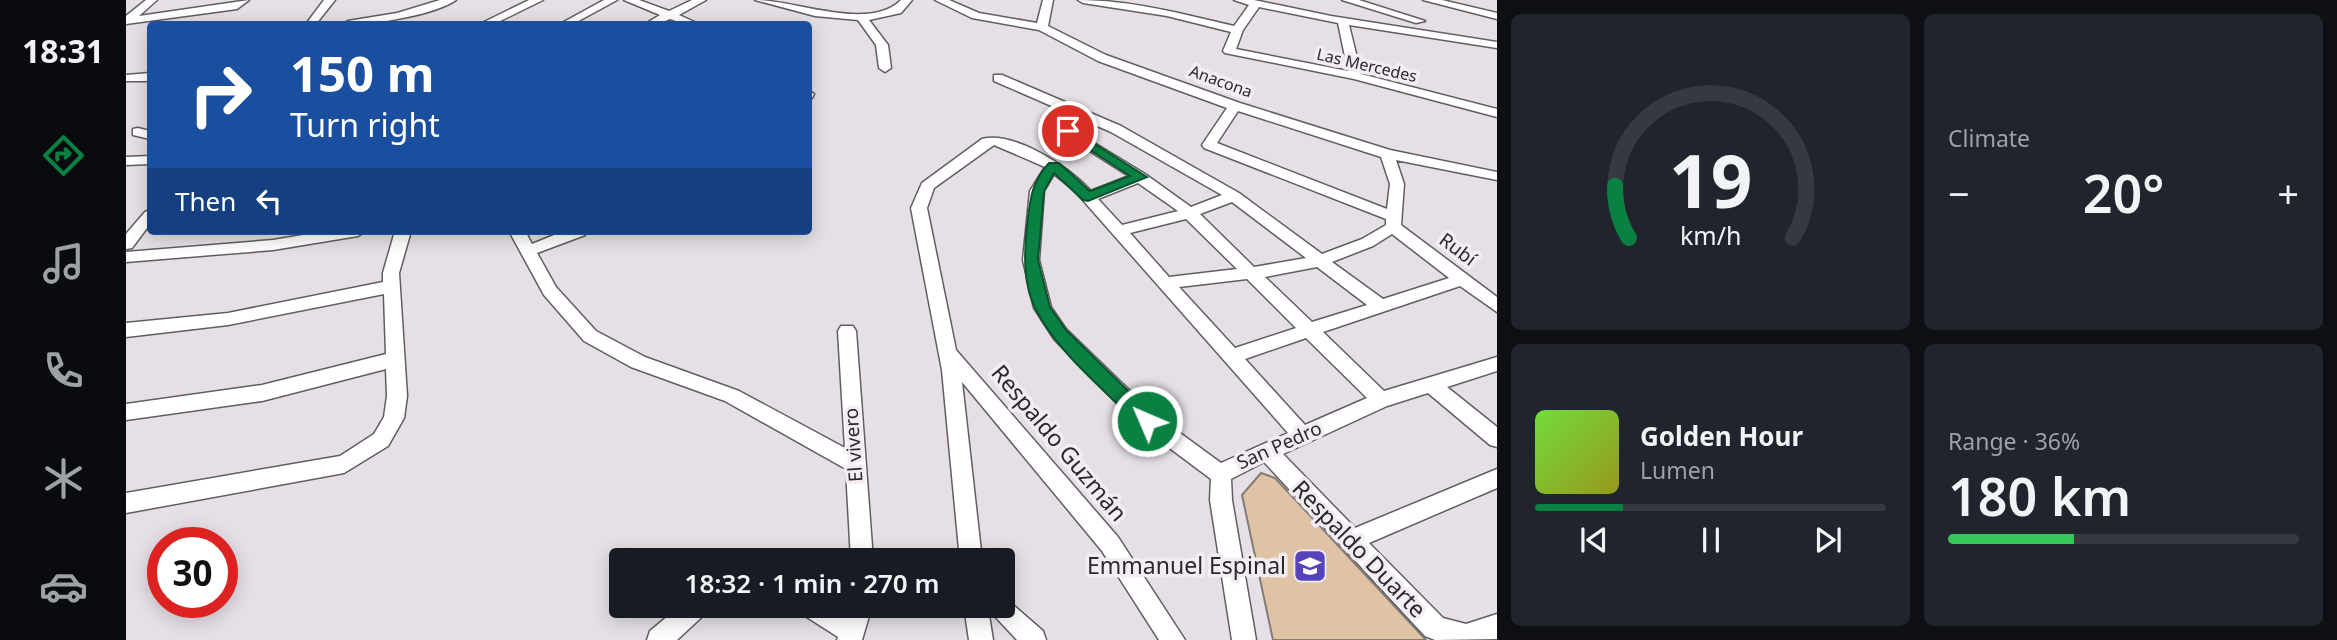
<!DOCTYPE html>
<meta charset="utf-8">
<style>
:root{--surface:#171b24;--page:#20242c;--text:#f1f3f6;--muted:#9ea1a6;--line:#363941;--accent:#0b8043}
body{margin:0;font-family:"Noto Sans",sans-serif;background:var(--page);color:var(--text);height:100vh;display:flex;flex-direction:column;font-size:26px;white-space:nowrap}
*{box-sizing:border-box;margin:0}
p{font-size:23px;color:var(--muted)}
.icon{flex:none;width:38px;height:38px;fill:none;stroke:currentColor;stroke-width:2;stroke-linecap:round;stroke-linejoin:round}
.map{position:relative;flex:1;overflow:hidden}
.sheet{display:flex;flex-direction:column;gap:14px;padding:14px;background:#0d0f14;width:840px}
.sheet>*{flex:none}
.hud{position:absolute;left:21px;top:21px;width:665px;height:214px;border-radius:7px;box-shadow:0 4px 18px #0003;background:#1a4fa0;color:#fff;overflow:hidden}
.speed{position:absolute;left:21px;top:527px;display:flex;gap:14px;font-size:35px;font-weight:700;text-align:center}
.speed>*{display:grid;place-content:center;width:91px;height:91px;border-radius:50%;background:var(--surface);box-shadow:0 4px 18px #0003;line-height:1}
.speed .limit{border:10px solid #d22;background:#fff;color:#111}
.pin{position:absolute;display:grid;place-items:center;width:60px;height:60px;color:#fff;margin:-30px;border:4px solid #fff;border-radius:50%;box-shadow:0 2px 7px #0007}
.me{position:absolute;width:77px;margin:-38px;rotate:315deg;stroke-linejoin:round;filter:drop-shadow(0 0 5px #0008)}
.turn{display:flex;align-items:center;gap:24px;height:147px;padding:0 28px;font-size:32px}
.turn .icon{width:91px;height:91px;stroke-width:2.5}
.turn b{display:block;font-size:49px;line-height:60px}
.then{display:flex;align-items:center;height:66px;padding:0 28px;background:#0003;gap:14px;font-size:26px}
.big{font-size:52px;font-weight:600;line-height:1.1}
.sheet .card{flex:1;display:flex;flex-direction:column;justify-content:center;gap:10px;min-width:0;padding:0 24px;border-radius:10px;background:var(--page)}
.sheet .dial{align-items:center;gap:0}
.dial svg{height:182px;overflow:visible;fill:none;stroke:var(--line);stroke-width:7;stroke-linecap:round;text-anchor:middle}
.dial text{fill:var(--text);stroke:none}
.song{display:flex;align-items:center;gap:21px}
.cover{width:84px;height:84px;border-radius:10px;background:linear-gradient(135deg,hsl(100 70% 55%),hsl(60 70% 35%))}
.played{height:7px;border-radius:4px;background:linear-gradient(90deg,var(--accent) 25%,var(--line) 25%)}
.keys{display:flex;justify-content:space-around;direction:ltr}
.heat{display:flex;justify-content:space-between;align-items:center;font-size:38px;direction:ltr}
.charge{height:10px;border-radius:5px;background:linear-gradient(90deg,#34c759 36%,var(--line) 0)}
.sheet .tiles{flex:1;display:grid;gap:14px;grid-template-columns:repeat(2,1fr)}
.trip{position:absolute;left:483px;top:548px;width:406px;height:70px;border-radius:7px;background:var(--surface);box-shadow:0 4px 18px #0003;font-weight:600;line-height:70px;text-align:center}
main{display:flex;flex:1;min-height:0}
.menu{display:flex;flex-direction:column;width:126px;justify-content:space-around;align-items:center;background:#090b0e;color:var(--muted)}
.menu .icon{width:49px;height:49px}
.menu .selected{color:var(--accent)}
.menu b{font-size:32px;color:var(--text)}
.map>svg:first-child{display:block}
.building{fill:#e0c3a4;stroke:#817c76;stroke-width:2}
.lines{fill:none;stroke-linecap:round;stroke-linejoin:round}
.street-casing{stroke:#625d62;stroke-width:3}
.street{fill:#fff;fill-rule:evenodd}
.route{fill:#0b8043;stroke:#07532c;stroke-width:2}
.labels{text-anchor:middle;stroke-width:7;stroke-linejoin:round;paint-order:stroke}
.far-street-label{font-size:16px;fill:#2b282b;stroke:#f3edf3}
.street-label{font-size:19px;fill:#2b282b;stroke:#f3edf3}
.near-street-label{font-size:23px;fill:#2b282b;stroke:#f3edf3}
.near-poi-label{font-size:23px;fill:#2b282b;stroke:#f3edf3;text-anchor:end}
</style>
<main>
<nav class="menu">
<b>18:31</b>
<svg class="icon selected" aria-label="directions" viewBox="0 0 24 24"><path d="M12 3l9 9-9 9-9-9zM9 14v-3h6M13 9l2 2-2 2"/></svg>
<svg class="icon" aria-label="music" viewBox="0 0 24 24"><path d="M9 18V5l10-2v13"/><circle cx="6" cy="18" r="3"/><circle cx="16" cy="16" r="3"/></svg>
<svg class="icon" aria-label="phone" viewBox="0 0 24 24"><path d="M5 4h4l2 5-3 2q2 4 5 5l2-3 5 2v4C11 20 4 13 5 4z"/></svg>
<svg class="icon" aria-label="climate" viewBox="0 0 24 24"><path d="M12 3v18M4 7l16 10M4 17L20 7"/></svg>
<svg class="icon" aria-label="car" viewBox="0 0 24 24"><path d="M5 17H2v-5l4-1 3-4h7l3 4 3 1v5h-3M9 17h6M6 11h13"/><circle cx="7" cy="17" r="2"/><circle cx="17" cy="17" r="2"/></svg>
</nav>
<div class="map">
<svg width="1371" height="640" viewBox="0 0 1371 640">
<rect width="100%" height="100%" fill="#e6e0e6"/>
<path class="building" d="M1135,473L1149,478L1300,640H1147L1116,495Z"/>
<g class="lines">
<defs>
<g id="street">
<path d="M20,0H31L13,16L123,0L111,9L0,24V16Z"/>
<path d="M198,0H209L190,24H180Z"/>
<path d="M314,0H330C309,15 243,26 216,24L222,21L271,13Z"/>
<path d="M403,0H417L368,24H354Z"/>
<path d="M478,0H491L447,24H434Z"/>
<path d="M498,0H513L543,11L566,0H580L553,15L573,24H559L544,19L532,24H519L534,15Z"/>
<path d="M629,0C670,0 743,32 775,0H786L775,13L743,20L762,45L765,68L759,72L753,68L750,45L732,20L689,16Z"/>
<path d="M809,0H823L853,13L911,23L917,0H927L922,26L980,55L1114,103L1264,150L1371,172V180L1270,160L1278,184L1275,225L1371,297V312L1334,286L1197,332L1258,391L1371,357V371L1321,387L1371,427V447L1364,445L1302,393L1261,406L1157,454L1229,528L1371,469V488L1243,543L1317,618L1340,624L1371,614V639L1309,640L1299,636L1138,462L1105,479L1106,500L1130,640H1106L1084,500L1085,479L1014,426L928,339L908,308L897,260L904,191L919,167L868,145L808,188L801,208L830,350L992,537L1059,640H1033L976,551L836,382L856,560H834L816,370L785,208L796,183L856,139C889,131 943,167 965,191L1003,176L937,134L935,131L942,127L1019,174L1065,207L1096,195L985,132L868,81V75H876L995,126L1113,193L1196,254L1236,239L1260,225V219L1078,148L1076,145L1101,108L972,61L913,30L846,18ZM1112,111L1255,157L1264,184L1261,209L1091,143ZM928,174L948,190L1162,433L1095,463L1028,414L940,329L925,307L913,260L918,191ZM1012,183L1052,211L996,225L972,199ZM1106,202L1180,258L1128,267L1074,214ZM1060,219L1111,269L1043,277L1004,233ZM1266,234L1323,278L1257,299L1206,262L1247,246ZM1191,267L1241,305L1186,322L1139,277ZM1121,279L1170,328L1109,348L1053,287ZM1180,338L1241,398L1179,425L1119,359Z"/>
<path d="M952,0C1005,0 1057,14 1108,26L1123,5L1108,0H1128L1205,16L1371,42V48L1223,25L1235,74L1371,109V117L1228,79L1099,53L1097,51L1105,32L1041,16L957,3ZM1133,7L1212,23L1222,71L1110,49L1117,30Z"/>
<path d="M1216,0H1233L1299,21L1290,23Z"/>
<path d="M1297,0H1316L1371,13V19Z"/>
<path d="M24,73V81H0V75Z"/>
<path d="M682,90L688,94L686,98L682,99Z"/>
<path d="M12,128L24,131V139L7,135V129Z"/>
<path d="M24,156V164L0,165V157Z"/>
<path d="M24,210V224L6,248L0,249V234L19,212Z"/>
<path d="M201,231H240L232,236L147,250L0,262V252L147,240Z"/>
<path d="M269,231H285L273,273L281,396L278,418L262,446L218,473L0,513V493L214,456L248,434L258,417L261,396L260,369L136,401L0,420V404L136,385L260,354L258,294L102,325L0,337V323L102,313L257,282V273Z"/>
<path d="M383,231H399L406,244L438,231H461L459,235L411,253L430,287L470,331L519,357L613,391L719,448L712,331L715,326H727L730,331L747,560H725L720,469L599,401L505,367L458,341L418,295Z"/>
<path d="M877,596L917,631L920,640H891L862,609L867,640H843L838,606H877Z"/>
<path d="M554,606H583L579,614L551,640H521L524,631Z"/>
<path d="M672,606H706L720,614L722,606H746L736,640H711L712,637L676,614Z"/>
</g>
</defs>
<use href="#street" class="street-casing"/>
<use href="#street" class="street"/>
</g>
<path class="route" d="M942,127L1021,177L962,201L957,200L928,173L918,191L912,260L924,307L940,330L1027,415L1030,421L1027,426L1021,428L1014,426C981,392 932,353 910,310C897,285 898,254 901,226C904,201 905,182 923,163H933L964,191L1004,176L938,133L936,131Z"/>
<defs>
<symbol id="school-square" viewBox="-11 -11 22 22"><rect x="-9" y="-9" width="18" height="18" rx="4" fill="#5544bc" stroke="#f3edf3"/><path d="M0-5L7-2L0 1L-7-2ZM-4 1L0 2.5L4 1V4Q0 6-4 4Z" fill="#fff"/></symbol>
</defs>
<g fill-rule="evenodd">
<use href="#school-square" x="1165" y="547" width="38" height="38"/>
</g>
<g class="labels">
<g class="far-street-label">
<text transform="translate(1241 65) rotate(13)" y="6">Las Mercedes</text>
<text transform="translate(1095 81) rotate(20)" y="6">Anacona</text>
</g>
<g class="street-label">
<text transform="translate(1332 249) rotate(37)" y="7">Rubí</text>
<text transform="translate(727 445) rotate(-94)" y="7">El vivero</text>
<text transform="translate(1153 445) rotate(-24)" y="7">San Pedro</text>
</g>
<g class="near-street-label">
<text transform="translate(933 443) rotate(50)" y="8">Respaldo Guzmán</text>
<text transform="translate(1233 549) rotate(46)" y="8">Respaldo Duarte</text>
</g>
<g class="near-poi-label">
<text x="1160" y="574">Emmanuel Espinal</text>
</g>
</g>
</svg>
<div class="speed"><div class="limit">30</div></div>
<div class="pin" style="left:942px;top:131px;background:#d93025"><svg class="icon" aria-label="arrive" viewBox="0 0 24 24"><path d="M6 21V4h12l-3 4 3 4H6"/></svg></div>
<svg class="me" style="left:1021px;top:421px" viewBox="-20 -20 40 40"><circle r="17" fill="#0b8043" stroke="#fff" stroke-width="3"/><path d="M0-11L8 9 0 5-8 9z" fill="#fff"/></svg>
<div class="trip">18:32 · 1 min · 270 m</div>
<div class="hud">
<div class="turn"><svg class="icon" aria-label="right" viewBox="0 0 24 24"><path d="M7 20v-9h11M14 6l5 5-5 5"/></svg><div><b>150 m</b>Turn right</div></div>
<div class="then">Then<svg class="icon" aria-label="left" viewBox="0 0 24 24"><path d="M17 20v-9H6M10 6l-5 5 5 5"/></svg></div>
</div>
</div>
<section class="sheet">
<div class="tiles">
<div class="card dial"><svg viewBox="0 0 100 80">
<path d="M14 69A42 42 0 1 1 86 69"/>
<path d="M14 69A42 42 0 0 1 8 46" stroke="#0b8043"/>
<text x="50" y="56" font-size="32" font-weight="700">19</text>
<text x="50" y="72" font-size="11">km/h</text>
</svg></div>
<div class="card"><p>Climate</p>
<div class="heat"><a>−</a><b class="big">20°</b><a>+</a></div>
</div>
<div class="card">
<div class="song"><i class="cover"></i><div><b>Golden Hour</b><p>Lumen</p></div></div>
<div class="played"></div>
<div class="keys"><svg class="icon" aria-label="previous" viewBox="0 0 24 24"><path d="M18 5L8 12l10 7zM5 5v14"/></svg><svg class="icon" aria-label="pause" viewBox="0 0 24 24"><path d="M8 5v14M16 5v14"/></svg><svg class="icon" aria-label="next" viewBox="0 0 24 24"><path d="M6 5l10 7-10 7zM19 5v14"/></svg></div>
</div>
<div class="card"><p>Range · 36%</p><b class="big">180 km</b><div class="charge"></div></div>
</div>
</section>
</main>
